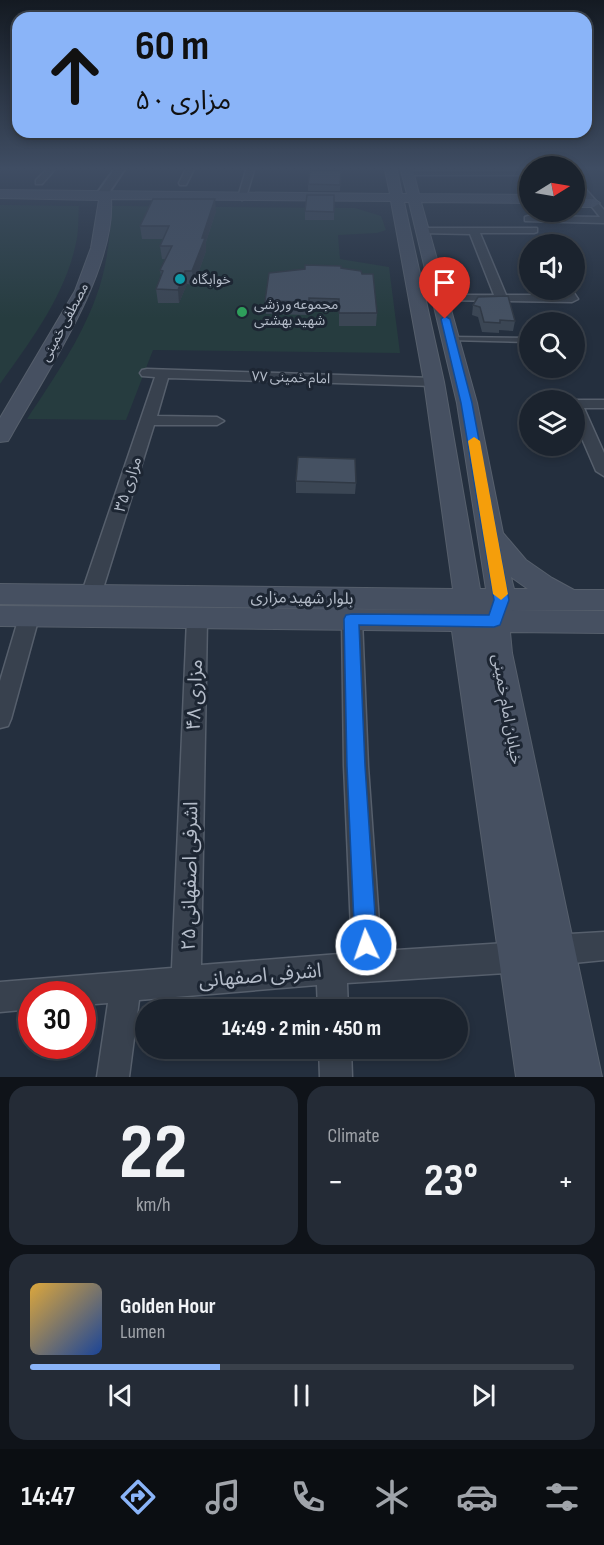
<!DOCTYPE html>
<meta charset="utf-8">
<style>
:root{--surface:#1b232e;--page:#242b36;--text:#f1f3f6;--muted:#a0a4aa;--line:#39404a;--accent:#8ab4f8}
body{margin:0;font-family:"Sofia Sans Condensed","Noto Sans Arabic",sans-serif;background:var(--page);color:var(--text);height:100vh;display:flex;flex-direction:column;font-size:22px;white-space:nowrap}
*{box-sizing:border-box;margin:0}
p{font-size:20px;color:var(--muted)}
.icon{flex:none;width:33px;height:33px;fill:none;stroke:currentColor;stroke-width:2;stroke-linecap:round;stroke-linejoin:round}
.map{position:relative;height:1077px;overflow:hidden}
.panel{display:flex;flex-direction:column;gap:9px;padding:9px;background:#0f1319;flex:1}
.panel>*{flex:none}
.hud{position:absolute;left:12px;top:12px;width:580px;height:126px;border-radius:18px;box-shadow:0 3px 9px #0003,0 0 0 2px var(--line);background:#8ab4f8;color:#111;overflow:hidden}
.needle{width:39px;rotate:79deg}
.tools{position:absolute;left:519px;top:156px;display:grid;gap:12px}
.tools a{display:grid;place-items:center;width:66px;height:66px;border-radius:50%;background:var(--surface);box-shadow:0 3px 9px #0003,0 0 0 2px var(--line);font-size:30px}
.speed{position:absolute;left:18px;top:981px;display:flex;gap:12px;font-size:30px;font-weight:700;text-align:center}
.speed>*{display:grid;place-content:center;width:78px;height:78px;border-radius:50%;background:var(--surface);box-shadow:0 3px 9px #0003,0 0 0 2px var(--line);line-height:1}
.speed .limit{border:9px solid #d22;background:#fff;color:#111}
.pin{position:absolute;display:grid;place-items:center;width:51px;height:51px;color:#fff;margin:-62px -26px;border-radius:50% 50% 50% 0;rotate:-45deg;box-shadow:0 0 6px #0007}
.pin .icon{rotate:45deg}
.me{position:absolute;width:66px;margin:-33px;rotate:357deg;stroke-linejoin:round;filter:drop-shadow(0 0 4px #0008)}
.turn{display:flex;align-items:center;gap:21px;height:126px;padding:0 24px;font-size:27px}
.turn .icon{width:78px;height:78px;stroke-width:2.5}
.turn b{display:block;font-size:42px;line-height:51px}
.big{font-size:45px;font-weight:700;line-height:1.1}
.panel .widget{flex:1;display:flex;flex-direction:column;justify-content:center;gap:9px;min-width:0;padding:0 21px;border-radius:18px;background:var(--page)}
.panel .dial{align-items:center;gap:0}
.dial b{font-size:78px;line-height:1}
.song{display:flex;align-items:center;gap:18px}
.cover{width:72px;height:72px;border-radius:9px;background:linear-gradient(135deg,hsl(40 70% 55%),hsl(220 70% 35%))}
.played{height:6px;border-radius:3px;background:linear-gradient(90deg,var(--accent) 35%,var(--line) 35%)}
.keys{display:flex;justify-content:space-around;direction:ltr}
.heat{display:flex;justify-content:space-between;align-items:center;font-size:33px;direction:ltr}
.panel .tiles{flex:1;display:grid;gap:9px;grid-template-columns:1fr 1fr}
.widget:last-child{grid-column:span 2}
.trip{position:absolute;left:135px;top:999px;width:333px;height:60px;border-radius:30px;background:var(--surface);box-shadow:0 3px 9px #0003,0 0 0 2px var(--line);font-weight:700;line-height:60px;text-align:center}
.tab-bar{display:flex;height:96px;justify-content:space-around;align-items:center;background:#0b0e12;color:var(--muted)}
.tab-bar .icon{width:42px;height:42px}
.tab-bar .on{color:var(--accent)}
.tab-bar b{font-size:27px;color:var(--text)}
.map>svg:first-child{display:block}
.green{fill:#263c3f}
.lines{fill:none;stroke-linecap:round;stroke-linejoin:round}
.service-casing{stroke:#565f6c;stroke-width:3}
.minor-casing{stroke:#565f6c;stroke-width:3}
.tertiary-casing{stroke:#565f6c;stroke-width:4}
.secondary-casing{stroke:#565f6c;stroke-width:2}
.service{fill:#38414e;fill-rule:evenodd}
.minor{fill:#38414e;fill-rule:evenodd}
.tertiary{fill:#38414e;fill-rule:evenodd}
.secondary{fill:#465061;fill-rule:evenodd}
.wall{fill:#3b4654}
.shaded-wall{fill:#303945}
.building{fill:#455162;stroke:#303945;stroke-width:1.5}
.route{fill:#1a73e8;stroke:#114b97;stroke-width:1.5}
.slow{fill:#f59e0b}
.culture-dot{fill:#0f9aa8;stroke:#1d2633;stroke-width:2}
.leisure-dot{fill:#2e9e5b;stroke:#1d2633;stroke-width:2}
.labels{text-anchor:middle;stroke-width:6;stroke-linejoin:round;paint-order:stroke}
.far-poi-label{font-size:14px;fill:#b4bcc9;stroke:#1d2633;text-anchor:start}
.far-street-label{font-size:14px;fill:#b4bcc9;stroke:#1d2633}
.street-label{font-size:16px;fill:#b4bcc9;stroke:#1d2633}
.near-street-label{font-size:20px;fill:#b4bcc9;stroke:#1d2633}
</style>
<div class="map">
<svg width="604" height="1077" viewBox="0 0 604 1077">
<rect width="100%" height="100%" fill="#242f3e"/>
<g class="green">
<path d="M0,205L79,206C78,218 79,231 76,243C65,296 31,340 0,384Z"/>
<path d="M112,206L355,208L381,216L386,230L377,233L338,235L340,259L389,267L400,353L153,350L126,420L27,419C52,381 80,341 96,297C107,268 110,237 112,206Z"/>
</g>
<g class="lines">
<defs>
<path id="service" d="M451,337L530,338V342L449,340L448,339Z"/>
<g id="minor">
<path d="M49,167H57L42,184H36V180Z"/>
<path d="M187,167H195L186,185H180L179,183Z"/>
<path d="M247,167H255L246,197L242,200L238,197Z"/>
<path d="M597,167H604V170Z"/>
<path d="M408,171H530V175H405L404,173Z"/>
<path d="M574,176L604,210V223L525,221V217L528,216L600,217L574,184Z"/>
<path d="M423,228H537V232L534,233H480L506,295H564L562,290H572L578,299L572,302L436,300L434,298L440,295H494L470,234L420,233L418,231Z"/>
<path d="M147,369L434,378L441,382L434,386L168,378L157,416L217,417L224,421L217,425H154L101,595L98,600L91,602L84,600L81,595L155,377L142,376L140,373L142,370Z"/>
<path d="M572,400H604V408H584L604,453V476L596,471L574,420V400Z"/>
<path d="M29,610L36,612L39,617L11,719L8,726L0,728V681L19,617L22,612Z"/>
<path d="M197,612L204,614L207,619L201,965L352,953L344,766L342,619L345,614L352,612L359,614L362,619L368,766L381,951L520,942L530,947L535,957L530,967L520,972L347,983L348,1010H318L317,985L139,1000L129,1077H97L108,1003L82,1005V994H32V1009L0,1012V982L172,968L187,619L190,614Z"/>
<path d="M604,932V960L553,965L543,960L538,950L543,940L553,935Z"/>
<path d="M319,1048H351L352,1077H320Z"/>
</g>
<path id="tertiary" d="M116,167H126L106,197H98L96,195Z"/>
<g id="secondary">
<path d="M393,167L397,170L402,194H407L400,167H412L419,194L530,195V203L421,202L477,403L503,533L526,560L552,578L574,590H604V610L512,611H604V633L510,632L512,653L602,1077H516L452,631L0,626V606L451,610L0,604V584L453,589L424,382L391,201L111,199C116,271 46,373 11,436L8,441L0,442V418L75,291L91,248L99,200L0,198V190L390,194L385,170ZM404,202H409L457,403L486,589H480L444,382ZM511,577L528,589H514Z"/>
<path d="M574,199H594L600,203L594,207H574Z"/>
</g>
</defs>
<use href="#service" class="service-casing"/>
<use href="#minor" class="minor-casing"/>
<use href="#tertiary" class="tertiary-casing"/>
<use href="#secondary" class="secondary-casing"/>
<use href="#service" class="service"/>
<use href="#minor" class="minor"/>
<use href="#tertiary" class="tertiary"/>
<use href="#secondary" class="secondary"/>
</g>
<g class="wall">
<path d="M341,171L340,191H308V184Z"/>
<path d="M334,195V220H305V211Z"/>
<path d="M216,211L206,242V251L194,285L187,284L179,303H158L156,289L161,276L160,270L166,259H162L160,246L164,239H142L140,226Z"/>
<path d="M362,274L377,313L376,326H339V311H309V315L266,314L265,301Z"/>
<path d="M473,305L515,321L513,331L499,330V333L482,332L478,317L472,315Z"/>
<path d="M296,481L356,483L355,494L296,493Z"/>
</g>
<g class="shaded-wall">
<path d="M215,199L216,211L206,242V251L194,285L192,271L202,238Z"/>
<path d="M185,271L187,284L179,303L178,290Z"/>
</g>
<g class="building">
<path d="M310,171H341L340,185L308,184Z"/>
<path d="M307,195H334V212L305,211Z"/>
<path d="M153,199H215L202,238H205L192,271H185L178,290L156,289L163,271L160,270L172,246H160L169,226H140Z"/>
<path d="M305,265L341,266V268L361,271L362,274H373L377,313H339V299L309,298V302L265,301L269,273L305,269Z"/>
<path d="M508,296L515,321L500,320V323L484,322L480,307L473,305L478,297Z"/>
<path d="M298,457L355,459L356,483L296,481Z"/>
</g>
<linearGradient id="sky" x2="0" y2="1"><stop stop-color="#141a22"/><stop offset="0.53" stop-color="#3f4d63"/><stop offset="1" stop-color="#3f4d63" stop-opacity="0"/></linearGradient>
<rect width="604" height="318" fill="url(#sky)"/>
<path class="route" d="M445,316L450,319L472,403L509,600L500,625L494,627L359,625L365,766L377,945L374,953L366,956L358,953L355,945L347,766L344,619L346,615L352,614L489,615L494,600L461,403L441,319Z"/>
<path class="slow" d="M474,437L480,441L508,594L501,600L493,594L468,441Z"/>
<circle class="culture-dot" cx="180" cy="279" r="6"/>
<circle class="leisure-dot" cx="242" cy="312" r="6"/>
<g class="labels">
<g class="far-poi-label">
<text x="192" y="284">خوابگاه</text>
<text x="254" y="309">مجموعه ورزشی<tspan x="254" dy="16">شهید بهشتی</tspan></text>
</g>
<g class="far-street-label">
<text transform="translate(64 322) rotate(-62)" y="5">مصطفی خمینی</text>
<text transform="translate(291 377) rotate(2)" y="5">امام خمینی ۷۷</text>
</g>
<g class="street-label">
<text transform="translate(127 484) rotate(-72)" y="6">مزاری ۳۵</text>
<text transform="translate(302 597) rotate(1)" y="6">بلوار شهید مزاری</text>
<text transform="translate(508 709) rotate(80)" y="6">خیابان امام خمینی</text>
</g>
<g class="near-street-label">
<text transform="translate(194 695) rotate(-88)" y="7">مزاری ۴۸</text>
<text transform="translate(189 876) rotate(-89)" y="7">اشرفی اصفهانی ۲۵</text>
<text transform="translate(260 975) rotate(-5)" y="7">اشرفی اصفهانی</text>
</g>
</g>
</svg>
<div class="tools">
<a><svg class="needle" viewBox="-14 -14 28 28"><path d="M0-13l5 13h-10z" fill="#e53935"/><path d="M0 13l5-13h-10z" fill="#a0a4aa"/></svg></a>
<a><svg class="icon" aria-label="sound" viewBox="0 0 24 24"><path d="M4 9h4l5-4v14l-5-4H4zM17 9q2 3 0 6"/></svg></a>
<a><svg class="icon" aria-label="search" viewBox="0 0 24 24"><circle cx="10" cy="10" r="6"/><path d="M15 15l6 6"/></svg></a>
<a><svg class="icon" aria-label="layers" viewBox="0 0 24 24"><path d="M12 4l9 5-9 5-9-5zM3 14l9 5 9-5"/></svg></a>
</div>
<div class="speed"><div class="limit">30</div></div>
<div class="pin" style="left:445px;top:319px;background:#d93025"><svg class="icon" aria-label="arrive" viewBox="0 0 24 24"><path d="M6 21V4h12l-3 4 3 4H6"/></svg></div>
<svg class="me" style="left:366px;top:945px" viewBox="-20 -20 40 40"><circle r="17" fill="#1a73e8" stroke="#fff" stroke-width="3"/><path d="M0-11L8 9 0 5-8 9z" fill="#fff"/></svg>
<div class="trip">14:49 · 2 min · 450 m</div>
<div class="hud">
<div class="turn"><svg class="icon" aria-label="ahead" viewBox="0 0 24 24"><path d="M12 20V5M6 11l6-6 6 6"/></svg><div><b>60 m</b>مزاری ۵۰</div></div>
</div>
</div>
<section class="panel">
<div class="tiles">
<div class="widget dial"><b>22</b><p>km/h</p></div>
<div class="widget"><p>Climate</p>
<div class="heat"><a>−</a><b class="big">23°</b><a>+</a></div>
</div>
<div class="widget">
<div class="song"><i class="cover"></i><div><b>Golden Hour</b><p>Lumen</p></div></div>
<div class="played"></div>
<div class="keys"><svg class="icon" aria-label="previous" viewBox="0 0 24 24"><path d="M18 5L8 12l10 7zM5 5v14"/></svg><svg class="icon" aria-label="pause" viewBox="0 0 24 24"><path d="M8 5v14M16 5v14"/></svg><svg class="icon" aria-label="next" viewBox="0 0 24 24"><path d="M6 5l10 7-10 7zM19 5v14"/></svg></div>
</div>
</div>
</section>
<nav class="tab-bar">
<b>14:47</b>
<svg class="icon on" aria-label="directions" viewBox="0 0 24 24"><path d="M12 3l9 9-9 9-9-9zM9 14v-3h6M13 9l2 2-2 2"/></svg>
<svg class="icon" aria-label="music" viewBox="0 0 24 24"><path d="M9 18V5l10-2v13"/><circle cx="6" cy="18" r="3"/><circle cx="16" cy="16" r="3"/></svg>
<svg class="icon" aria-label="phone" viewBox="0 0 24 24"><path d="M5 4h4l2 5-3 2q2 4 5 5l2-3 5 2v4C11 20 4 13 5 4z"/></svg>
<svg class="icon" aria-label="climate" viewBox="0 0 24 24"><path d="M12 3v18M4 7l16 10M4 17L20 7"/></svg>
<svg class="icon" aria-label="car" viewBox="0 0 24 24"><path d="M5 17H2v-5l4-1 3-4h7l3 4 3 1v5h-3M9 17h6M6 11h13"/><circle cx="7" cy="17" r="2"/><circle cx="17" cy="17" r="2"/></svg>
<svg class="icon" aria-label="filters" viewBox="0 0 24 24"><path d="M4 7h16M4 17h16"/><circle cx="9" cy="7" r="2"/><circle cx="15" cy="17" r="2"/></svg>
</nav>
